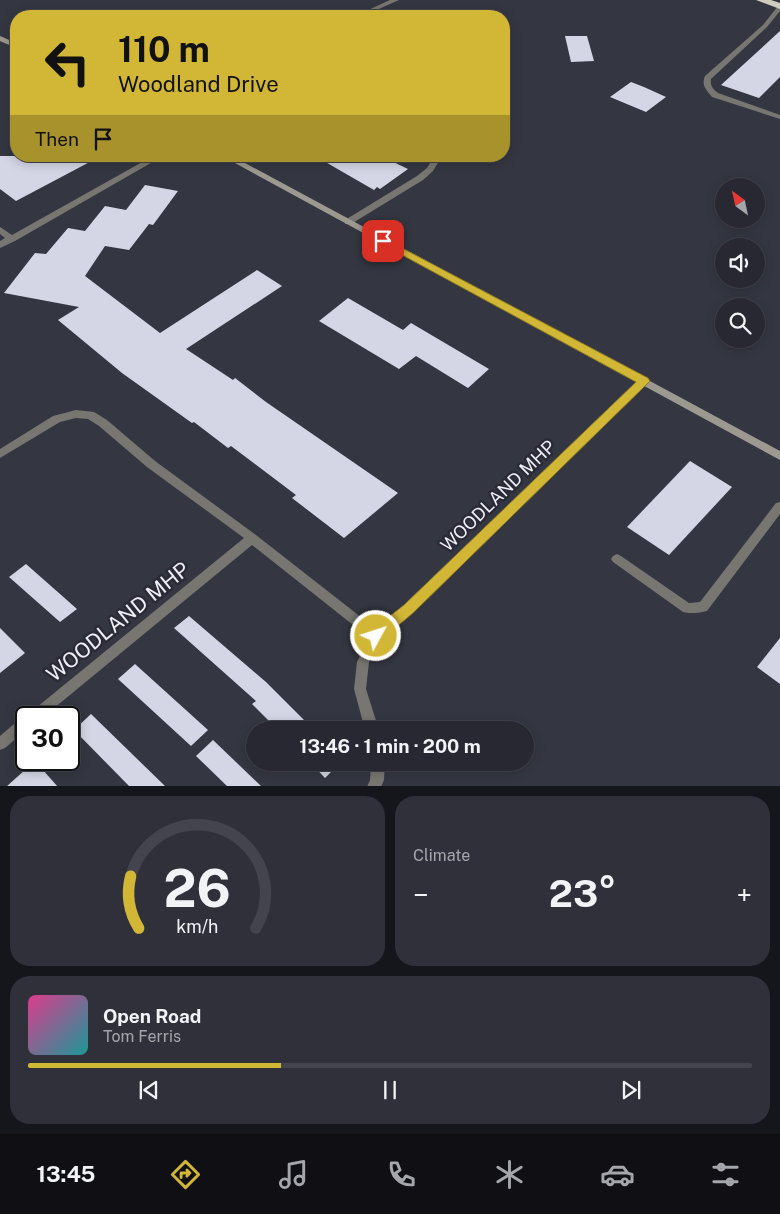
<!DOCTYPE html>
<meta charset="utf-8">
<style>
:root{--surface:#272831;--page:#2f3039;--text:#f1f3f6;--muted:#a4a6ab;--line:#43444d;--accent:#d2b736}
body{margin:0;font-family:"Public Sans",sans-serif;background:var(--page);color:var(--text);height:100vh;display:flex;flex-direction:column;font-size:19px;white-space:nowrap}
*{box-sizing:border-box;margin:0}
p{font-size:16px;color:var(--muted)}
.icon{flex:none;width:28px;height:28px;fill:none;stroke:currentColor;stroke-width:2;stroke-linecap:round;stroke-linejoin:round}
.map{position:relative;height:786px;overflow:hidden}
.details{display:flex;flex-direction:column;gap:10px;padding:10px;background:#15161b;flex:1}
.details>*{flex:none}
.hud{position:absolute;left:10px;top:10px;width:500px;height:152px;border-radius:20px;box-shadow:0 2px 12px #0003,0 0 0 1px var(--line);background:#d2b736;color:#111;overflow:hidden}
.needle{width:32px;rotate:327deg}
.buttons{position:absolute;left:715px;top:178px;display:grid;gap:10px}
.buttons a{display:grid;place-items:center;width:50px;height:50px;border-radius:50%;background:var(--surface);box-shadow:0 2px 12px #0003,0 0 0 1px var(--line);font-size:25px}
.speed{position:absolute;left:15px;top:706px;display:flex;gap:10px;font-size:25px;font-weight:700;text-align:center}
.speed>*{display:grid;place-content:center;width:65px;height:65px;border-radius:50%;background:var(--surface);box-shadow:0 2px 12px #0003,0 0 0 1px var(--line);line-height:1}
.speed .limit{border:2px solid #111;border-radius:8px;background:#fff;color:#111}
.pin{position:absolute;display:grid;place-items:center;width:42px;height:42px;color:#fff;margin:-21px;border-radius:10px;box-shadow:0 2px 8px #0006}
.me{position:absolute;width:55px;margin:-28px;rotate:50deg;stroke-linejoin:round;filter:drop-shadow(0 0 4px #0008)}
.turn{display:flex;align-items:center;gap:18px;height:105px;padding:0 25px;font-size:22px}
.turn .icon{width:65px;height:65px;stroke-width:2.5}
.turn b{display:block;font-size:35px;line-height:42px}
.then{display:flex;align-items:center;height:48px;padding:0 25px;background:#0003;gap:10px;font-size:19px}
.big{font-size:38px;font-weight:700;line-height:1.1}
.details .widget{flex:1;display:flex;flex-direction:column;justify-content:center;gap:8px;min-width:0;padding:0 18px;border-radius:20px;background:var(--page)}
.details .dial{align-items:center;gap:0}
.dial svg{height:130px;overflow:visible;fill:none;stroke:var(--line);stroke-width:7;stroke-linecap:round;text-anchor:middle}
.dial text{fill:var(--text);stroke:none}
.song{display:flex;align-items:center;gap:15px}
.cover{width:60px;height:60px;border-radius:8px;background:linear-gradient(135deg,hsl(330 70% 55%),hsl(180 70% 35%))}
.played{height:5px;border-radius:2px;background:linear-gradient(90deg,var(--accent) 35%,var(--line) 35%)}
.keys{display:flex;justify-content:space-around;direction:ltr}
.heat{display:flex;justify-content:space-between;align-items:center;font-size:28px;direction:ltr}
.details .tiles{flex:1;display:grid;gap:10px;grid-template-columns:1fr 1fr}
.widget:last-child{grid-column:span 2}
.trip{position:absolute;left:246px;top:721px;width:288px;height:50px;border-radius:25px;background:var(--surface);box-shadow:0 2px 12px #0003,0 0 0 1px var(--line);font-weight:700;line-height:50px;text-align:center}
.dock{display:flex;height:80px;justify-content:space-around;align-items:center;background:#101014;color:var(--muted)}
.dock .icon{width:35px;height:35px}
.dock .selected{color:var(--accent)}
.dock b{font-size:22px;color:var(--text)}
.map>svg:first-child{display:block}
.building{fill:#d4d6e5}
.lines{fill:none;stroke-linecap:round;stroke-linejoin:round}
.lane{fill:#777670;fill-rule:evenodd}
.street{fill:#777670;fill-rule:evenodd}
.secondary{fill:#9b9990;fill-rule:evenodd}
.highway{fill:#d0cdbe;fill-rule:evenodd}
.route{fill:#d2b736;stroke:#887723}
.labels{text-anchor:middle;stroke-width:5;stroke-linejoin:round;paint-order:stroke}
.street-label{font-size:18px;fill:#eeeef6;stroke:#2a2b37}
.near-street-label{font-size:21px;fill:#eeeef6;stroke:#2a2b37}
</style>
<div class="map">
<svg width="780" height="787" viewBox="0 0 780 787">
<rect width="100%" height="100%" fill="#343641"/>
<g class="building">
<path d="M780,31V77L759,98L721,85Z"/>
<path d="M565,36H587L594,61L571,62Z"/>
<path d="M631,82L644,87L666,97L646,112L610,97Z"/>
<path d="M0,156H101L16,201L0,189Z"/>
<path d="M315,156H381L408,169L380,189L377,187L374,190Z"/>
<path d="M145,185L178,191L153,225L149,224L129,250L105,246L85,276L160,333L257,270L282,286L186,349L233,380L235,378L266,402L398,493L344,538L292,498L296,495L231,446L228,448L194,422L192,423L122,373L58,320L79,307L4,293L35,253L46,254L68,228L85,231L105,206L126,210Z"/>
<path d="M348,298L403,330L411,323L489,369L468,388L416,356L399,369L319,321Z"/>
<path d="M690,461L732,487L669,555L627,527Z"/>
<path d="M26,564L77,609L60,622L9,577Z"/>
<path d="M189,616L266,682L314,730H278L252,704L256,701L174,628Z"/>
<path d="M0,628L25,653L0,673Z"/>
<path d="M780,638V684L757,667Z"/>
<path d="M135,664L208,730L191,746L118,679Z"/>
<path d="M91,714L166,787H130L74,730Z"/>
<path d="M213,740L262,787H228L196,756Z"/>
<path d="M35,761L58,787H6Z"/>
<path d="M310,762H341L325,778Z"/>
</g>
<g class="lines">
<g class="lane">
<path d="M434,156H442L433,171L423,180L351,224H345V220L417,176L427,168Z"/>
<path d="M76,410L94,412L107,420L155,461L256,535L380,632L382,636L380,640L376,641L372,640L252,545L42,718H26V730L5,748L0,750V736L21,718L26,716L244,538L147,467L99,426L88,419L76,418L60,422L0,458V449L53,416Z"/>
<path d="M780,502V514L707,611C700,613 690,614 683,612L613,562L611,559L613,556L617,554L621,556L689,603L700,602L776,503Z"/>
</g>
<g class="street">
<path d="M390,0H399L363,16H355Z"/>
<path d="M780,5V11L767,27L711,79C710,86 713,89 718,93L780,115V119L712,97C706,90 701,85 705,76L763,25L778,6Z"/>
<path d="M153,156H163L15,241L0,248V241L5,238L0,234V227L12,235Z"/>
<path d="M644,377L649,381L647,384L412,613L380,640L369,662L366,689L379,730H365L354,689L357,662L372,632L404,605L641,378Z"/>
<path d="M371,762H385L384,780L381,787H367L370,780Z"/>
</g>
<g class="secondary">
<path d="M0,36L16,43V48L0,41Z"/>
<path d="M222,156H232L780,451V460Z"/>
</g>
<path class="highway" d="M756,0H771L780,3V9Z"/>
</g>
<path class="route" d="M383,238L648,378L650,381L413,613L381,640L376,642L371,640L369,636L371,631L404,605L636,382L380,243V239Z"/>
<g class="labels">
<g class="street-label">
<text transform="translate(498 496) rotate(-44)" y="6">WOODLAND MHP</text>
</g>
<g class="near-street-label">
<text transform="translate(118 622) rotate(-39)" y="7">WOODLAND MHP</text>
</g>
</g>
</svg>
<div class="buttons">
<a><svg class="needle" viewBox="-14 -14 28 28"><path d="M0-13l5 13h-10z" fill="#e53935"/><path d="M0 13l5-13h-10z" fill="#a4a6ab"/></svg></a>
<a><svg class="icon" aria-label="sound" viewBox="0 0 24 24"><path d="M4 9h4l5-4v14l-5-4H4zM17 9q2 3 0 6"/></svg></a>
<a><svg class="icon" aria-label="search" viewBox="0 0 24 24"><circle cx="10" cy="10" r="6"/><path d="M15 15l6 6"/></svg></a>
</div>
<div class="speed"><div class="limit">30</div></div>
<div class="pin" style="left:383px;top:241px;background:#d93025"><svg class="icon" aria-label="arrive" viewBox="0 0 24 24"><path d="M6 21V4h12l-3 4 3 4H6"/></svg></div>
<svg class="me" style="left:376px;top:636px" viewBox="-20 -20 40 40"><circle r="17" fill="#d2b736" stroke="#fff" stroke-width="3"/><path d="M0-11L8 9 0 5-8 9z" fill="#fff"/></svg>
<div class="trip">13:46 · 1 min · 200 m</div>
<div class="hud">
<div class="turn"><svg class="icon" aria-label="left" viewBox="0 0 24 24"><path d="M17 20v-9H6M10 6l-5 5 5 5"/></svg><div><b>110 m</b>Woodland Drive</div></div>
<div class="then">Then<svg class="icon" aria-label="arrive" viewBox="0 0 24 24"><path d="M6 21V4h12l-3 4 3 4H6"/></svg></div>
</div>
</div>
<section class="details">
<div class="tiles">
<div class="widget dial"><svg viewBox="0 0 100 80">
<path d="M14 69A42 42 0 1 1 86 69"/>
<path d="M14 69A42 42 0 0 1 9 37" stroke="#d2b736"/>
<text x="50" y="56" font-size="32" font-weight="700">26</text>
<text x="50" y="72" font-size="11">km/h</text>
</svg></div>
<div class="widget"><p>Climate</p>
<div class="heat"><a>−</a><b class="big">23°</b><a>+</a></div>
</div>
<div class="widget">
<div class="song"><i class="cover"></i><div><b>Open Road</b><p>Tom Ferris</p></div></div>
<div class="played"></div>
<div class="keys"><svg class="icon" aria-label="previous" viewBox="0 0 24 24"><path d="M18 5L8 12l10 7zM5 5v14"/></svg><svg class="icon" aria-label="pause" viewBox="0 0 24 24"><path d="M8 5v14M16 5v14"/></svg><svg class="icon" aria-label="next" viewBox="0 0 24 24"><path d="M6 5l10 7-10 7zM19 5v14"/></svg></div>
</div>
</div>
</section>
<nav class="dock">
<b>13:45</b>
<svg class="icon selected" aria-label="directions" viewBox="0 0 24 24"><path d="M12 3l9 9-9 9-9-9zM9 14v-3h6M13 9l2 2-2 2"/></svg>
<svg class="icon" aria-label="music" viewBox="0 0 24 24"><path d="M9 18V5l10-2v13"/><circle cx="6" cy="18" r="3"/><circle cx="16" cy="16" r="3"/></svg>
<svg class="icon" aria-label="phone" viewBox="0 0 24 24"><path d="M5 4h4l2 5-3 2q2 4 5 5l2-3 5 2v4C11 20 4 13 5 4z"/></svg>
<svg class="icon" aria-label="climate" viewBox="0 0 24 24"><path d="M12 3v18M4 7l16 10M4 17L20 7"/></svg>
<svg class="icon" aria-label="car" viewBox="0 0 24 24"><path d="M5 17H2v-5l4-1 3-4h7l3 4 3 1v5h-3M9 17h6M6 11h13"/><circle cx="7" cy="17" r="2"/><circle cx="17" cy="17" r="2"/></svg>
<svg class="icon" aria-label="filters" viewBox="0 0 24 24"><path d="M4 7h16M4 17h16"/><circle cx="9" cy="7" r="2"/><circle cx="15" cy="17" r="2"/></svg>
</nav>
